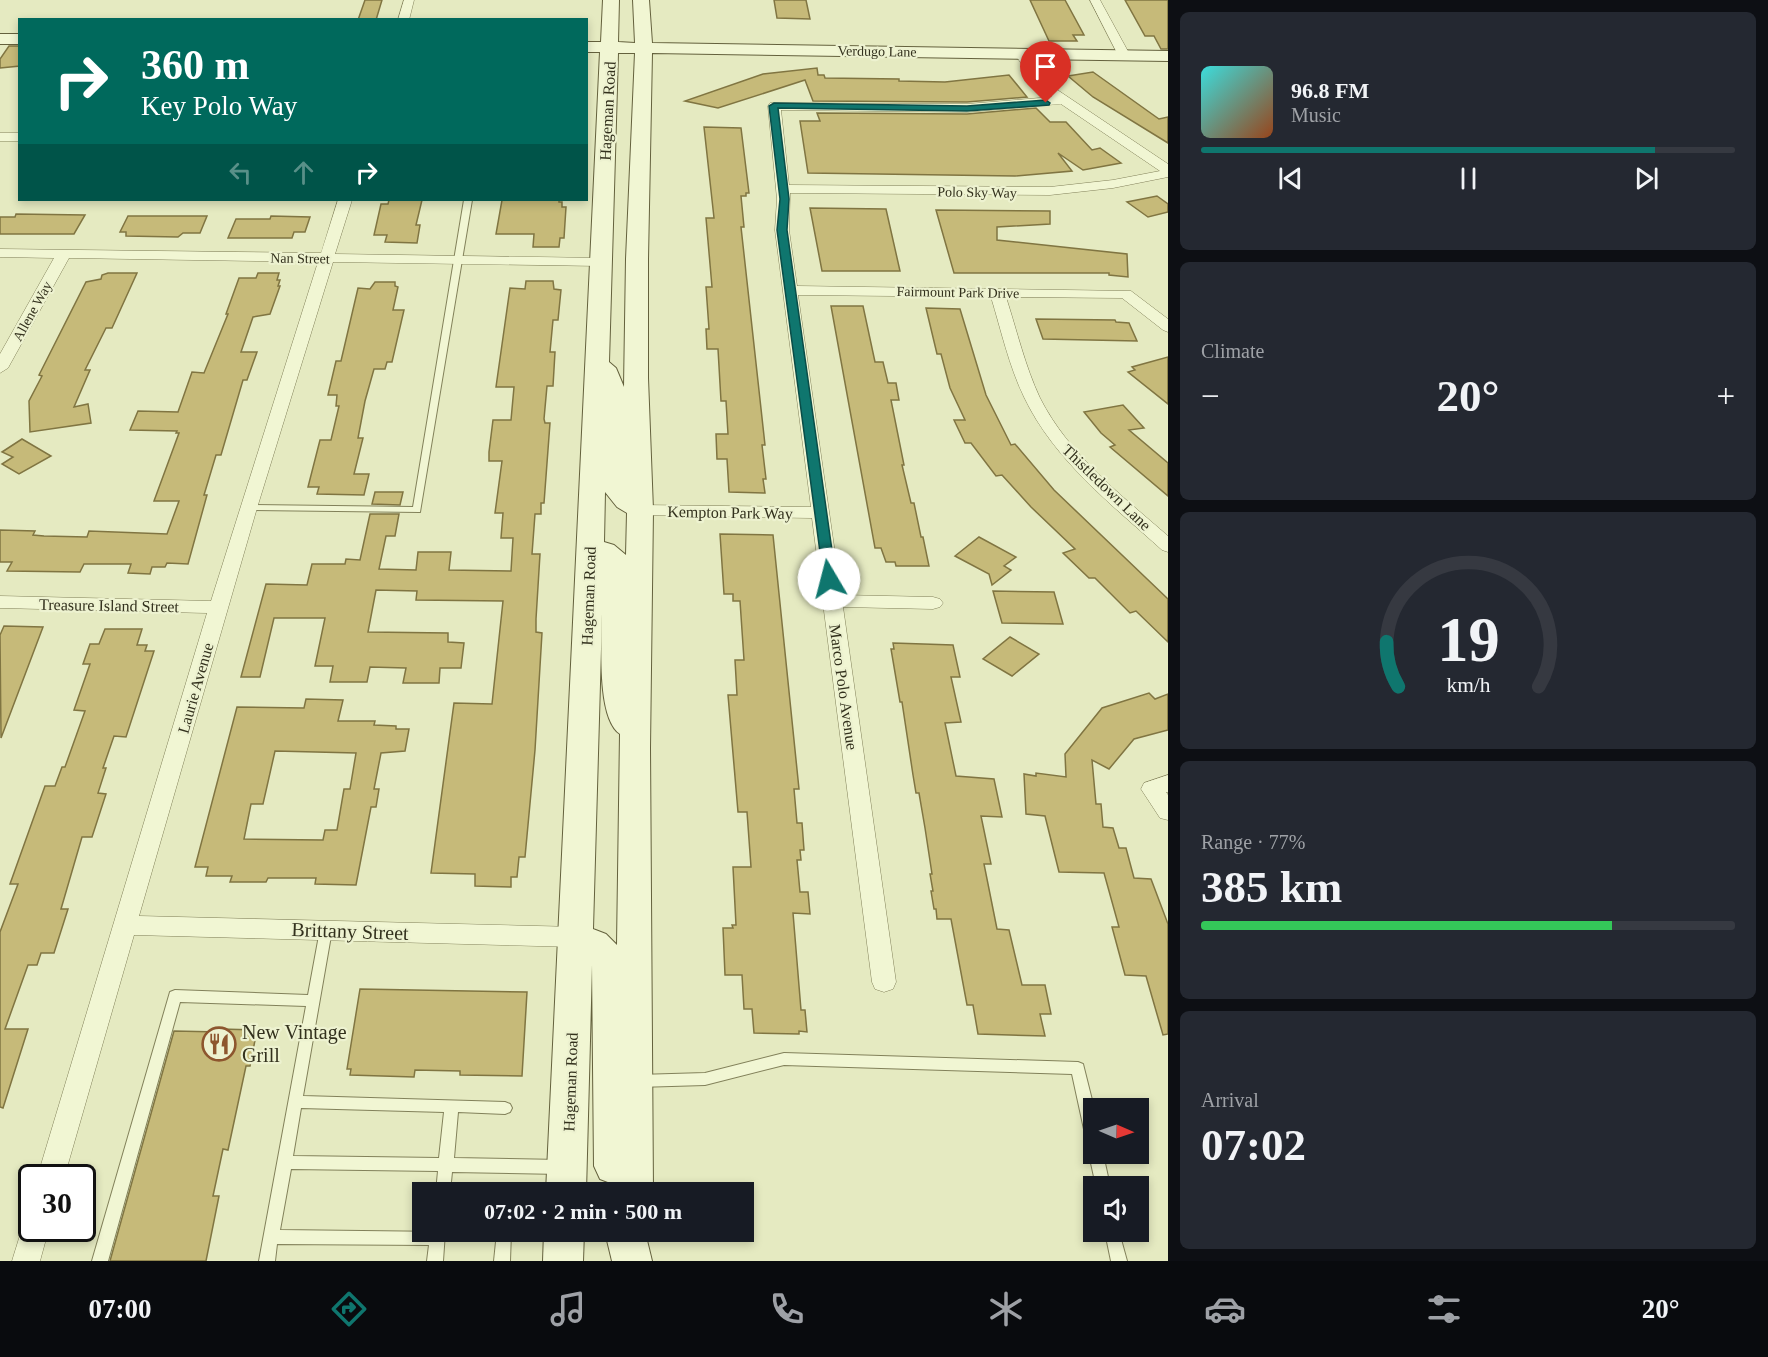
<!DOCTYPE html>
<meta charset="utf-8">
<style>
:root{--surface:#171b24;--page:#242831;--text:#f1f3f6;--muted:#9ea1a6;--line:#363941;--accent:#0f766e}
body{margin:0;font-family:"Times New Roman",serif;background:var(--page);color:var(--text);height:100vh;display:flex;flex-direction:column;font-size:22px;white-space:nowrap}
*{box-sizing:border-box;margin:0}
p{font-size:20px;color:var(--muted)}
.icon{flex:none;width:33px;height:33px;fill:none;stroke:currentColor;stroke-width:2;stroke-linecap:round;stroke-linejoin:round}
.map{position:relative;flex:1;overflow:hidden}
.panel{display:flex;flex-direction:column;gap:12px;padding:12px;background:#0d0f14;width:600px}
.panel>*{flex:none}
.hud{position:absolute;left:18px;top:18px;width:570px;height:183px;border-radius:0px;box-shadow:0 3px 9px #0003;background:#00695c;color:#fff;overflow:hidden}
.needle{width:39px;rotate:92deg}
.tools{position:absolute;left:1083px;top:1098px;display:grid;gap:12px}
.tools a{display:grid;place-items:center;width:66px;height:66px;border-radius:0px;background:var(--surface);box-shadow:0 3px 9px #0003;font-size:30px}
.speed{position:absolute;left:18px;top:1164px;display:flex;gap:12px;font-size:30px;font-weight:700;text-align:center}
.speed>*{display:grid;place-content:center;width:78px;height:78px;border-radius:50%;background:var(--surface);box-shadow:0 3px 9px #0003;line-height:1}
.speed .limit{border:3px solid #111;border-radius:9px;background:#fff;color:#111}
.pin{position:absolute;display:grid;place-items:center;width:51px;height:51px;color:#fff;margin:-62px -26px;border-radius:50% 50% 50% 0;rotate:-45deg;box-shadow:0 0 6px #0007}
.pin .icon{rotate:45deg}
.me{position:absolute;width:66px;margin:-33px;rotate:352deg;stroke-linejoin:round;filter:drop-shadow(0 0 4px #0008)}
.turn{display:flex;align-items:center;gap:21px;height:126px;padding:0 24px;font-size:27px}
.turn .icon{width:78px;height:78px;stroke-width:2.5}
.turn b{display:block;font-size:42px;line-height:51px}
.lanes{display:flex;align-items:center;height:57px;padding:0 24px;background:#0003;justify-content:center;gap:30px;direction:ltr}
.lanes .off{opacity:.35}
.big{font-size:45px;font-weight:700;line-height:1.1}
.panel .card{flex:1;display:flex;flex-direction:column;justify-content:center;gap:9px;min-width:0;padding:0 21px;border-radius:9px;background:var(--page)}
.panel .dial{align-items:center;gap:0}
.dial svg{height:156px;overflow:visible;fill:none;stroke:var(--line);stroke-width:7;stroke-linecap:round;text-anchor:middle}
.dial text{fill:var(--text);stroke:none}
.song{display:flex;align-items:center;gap:18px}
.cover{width:72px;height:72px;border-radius:9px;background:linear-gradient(135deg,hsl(180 70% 55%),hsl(20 70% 35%))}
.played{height:6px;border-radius:3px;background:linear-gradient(90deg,var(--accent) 85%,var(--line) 85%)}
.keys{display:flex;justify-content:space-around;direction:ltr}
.heat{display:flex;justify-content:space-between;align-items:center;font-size:33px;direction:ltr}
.charge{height:9px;border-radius:4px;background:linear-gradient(90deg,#34c759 77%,var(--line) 0)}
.trip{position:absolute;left:412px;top:1182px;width:342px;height:60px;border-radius:0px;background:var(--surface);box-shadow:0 3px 9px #0003;font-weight:700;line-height:60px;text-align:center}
.menu{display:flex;height:96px;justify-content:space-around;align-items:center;background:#090b0e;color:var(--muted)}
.menu .icon{width:42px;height:42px}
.menu .current{color:var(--accent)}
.menu b{font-size:27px;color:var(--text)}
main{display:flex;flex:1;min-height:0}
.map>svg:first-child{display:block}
.building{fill:#c6ba79;stroke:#807542;stroke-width:1.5;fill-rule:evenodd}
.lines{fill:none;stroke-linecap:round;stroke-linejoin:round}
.lane-casing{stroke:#82815a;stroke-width:2}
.street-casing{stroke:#82815a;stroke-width:1}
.secondary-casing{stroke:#64613d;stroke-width:2}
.lane{fill:#f1f6d3;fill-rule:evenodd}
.street{fill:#f1f6d3;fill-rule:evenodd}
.secondary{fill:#f1f6d3;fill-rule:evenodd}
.route{fill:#0f766e;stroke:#0a4d48;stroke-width:1.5}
.labels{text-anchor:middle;stroke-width:4.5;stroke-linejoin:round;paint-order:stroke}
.far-street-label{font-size:14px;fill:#33311d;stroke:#edf2d0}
.street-label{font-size:16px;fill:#33311d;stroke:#edf2d0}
.near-street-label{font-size:20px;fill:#33311d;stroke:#edf2d0}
.near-poi-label{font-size:20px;fill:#33311d;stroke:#edf2d0;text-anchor:start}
</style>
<main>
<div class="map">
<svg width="1168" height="1261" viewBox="0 0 1168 1261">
<rect width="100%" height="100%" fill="#e5eac1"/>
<g class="building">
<path d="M365,0H382L376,20H358Z"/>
<path d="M774,0H806L810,19L777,18Z"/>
<path d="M1030,0H1065L1084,35H1073L1077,41H1049Z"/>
<path d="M1125,0H1168V49H1161L1154,36H1145Z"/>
<path d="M9,46H20V66L0,68V59Z"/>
<path d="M817,68L818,75H824L825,78L899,79V81L945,82L1009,75L1027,97L967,102L813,101L805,80L718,108L685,101L763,74Z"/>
<path d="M1093,72L1159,119L1168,117V143L1093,97L1068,76Z"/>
<path d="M1036,108L1050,122H1066L1092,150L1100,148L1121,163L1083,170L1058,153L1072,171L1015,176L808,173L800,121H820L817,113L967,114Z"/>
<path d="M704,127L741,128L749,193H746V196H741L744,227H741L765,445H762L766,479H763L765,493L729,492L727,459H717L716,434H728L726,401H721L718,349H707L706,329H709L706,287H712L706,218H714Z"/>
<path d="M1157,196L1168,204V212L1148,217L1127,202Z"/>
<path d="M389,200H422L416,225H420L417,243L385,242L387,235H374L381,204H388Z"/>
<path d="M502,200H559V202H562V207H566L564,238H560L559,247H533L534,234H496Z"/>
<path d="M810,208L886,209L900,271H822Z"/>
<path d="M936,210L1050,211V224L997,227V240L1127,254L1128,277L1109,275V273H954Z"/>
<path d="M16,214L85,215L74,234H0V217H15Z"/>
<path d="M128,216H207L200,233H183L178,237L126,236V232H120Z"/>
<path d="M271,216L310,217L305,232H294L292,238H228L236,219H270Z"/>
<path d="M108,273H137L112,328H106L85,370H90L74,407L88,404L91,423L30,432L29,401L42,376L39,375L86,282L101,279L102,275Z"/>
<path d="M258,273H279L277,280H280L278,286H280L270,314L253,317L241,352H257L247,380H243L221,455H216L204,495H207L188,564L167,563L165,567H152L150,574L128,573L131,564H84L80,572L7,571L12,562H0V530L35,531L33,535L44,536L87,537L89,531L167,534L179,501H154L179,433H176L177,431L130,430L138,411L178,412L192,372L204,373L228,314H226L239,278H256Z"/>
<path d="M526,281H553L554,289L561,290L558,320H553L550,352H555L553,386H547L544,419L545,423H550L544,503H541V514H535L532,554H540L536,619V632L542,633L535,750L525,857H519L517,877H511V887L475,886V874L431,873L454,703L492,704L503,601L416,600L417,591L376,590L368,632L448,633V642L464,643L461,668H440L439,683H403L406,668L370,667L367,682H330L333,666H315L325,618H274L260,677H241L266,584L307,585L312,564H345L346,559L360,560L370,514H399L395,536H386L379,569L416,570L418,552H451L449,570L511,571L513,538H501L503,513H495L502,461H489V452L493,420H511L514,387H496L510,288L525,289Z"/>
<path d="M375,282H395V286L398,287L393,310H404L392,362H387L385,369H374L365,401L358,438H363L354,474H369L364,495L317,494L319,487H308L320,440H331L339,406H336L337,395H328L336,361H341L358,288L370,289Z"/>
<path d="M831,306H863L875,362H883L888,383H896L899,400H891L904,465H902L911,503H914L921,537H923L929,566H896L895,562H886L881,548H875Z"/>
<path d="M926,308L960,309L986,395L1011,445L1015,444L1054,490L1168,599V642L1136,611L1130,613L1095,578H1089L1063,553L1075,549L1031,507L1002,475L996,476L971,443H965L954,420H965L950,388L941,354H937Z"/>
<path d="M1036,319L1115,320L1116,322L1129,323L1137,341L1043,339Z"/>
<path d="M1168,357V404L1128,372L1135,370L1132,367Z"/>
<path d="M1123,405L1144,428L1129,430L1168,463V496L1110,447L1115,445L1101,433L1084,412Z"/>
<path d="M22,439L51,456L19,474L2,464L13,457L2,452Z"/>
<path d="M375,492H403L400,505L372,504Z"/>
<path d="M720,534L773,535L799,789H794L797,823H802L804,850H800L801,860H797L800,892H808L810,914L793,913L801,1010H805L807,1032L799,1031V1034L754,1033L752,1009H744L742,975H725L723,928H733L732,925H736L733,867H751L747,812H738L728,695H737L735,660H744L740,601H733V594H724Z"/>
<path d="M979,537L1016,557L1004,566L1011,570L992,585L989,574L955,556Z"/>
<path d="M993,591L1054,592L1063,624L1002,623Z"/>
<path d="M4,626L43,627L1,738L0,635Z"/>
<path d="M105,629H142L137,645H147L145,651H154L126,737L114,736L103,768H106L98,793L106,794L92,837H82L61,909H68L54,953H41L37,965H28L5,1029H28L3,1108L0,1107V932L18,884H10L45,786H55L62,767H65L85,711L74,710L90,664H83L90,644H99Z"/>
<path d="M1010,637L1039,654L1012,676L983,659Z"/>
<path d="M893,643L953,645L960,677H951L961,722L945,723L956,776L994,779L1002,817L981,816L991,864H984L997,929L1009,930L1022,985H1045L1051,1014H1040L1045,1036L978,1034L973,1005H967L951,919H937L936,909H934L931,891H933L930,874H932L925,828L919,793H916L913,775L902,702H900L891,649H894Z"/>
<path d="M1149,693L1155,699L1168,694V730L1134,739L1109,769L1092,760L1096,804H1101L1103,827L1113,828L1119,848H1126L1134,878L1151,879L1168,924V1034L1163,1035L1146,976L1125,975L1112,927H1119L1104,873L1059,872L1045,816L1026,814L1024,774L1036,776V773L1066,777L1065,754L1102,708Z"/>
<path d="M306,699L343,700L338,721H375L374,725L396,726V729H409L405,751L381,753L374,789H379L376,807H371L356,885L315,884L316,878H268L266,882H230L232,876H206L208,867H195L237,707L304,708ZM275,751L356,753L350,789H344L337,830H325L323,840L244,839L251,804H263Z"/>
<path d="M360,989L527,992L522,1076L460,1075V1071L415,1070L414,1077L350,1075L351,1069H347Z"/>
<path d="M221,1029L257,1030L250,1066H246L228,1150L223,1149L213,1196H219L206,1261H110L174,1031L220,1032Z"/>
</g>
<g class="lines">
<defs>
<g id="lane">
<path d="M464,200H472L420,512L245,510L243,508L248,505L413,507Z"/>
<path d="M326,925L330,926L332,930L303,1096L505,1102L510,1104L512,1108L510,1112L505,1114L458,1112L454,1158L561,1160L566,1162L568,1167L566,1172L561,1174L452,1172L450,1192H436L438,1171L291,1169L280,1230L445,1232L443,1261H427L429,1245L277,1244L275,1261H259L306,1006L180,1002L108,1261H92L170,992L175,990L308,995L320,930L322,926ZM301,1108L444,1112L439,1158L293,1156Z"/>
<path d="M784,1053L1078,1062L1083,1064L1094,1108V1154H1103L1110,1186H1096L1089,1154L1092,1149L1089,1148L1087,1143L1072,1074L784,1065L705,1085L638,1087L633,1085L631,1081L633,1077L638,1075L705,1073Z"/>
<path d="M497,1232H511L510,1261H494Z"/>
<path d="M1105,1232H1119L1127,1261H1111Z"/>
</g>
<g id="street">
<path d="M404,0H414L409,20H398Z"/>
<path d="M1090,0H1100L1130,55L1128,57L1124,59L1118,55Z"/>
<path d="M1021,50L1025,52L1040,75L1053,87L1168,164V177L1113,188L1050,195L790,193L789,230L797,286L1131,291L1168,319V332L1163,330L1122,298L1006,297C1017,331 1025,366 1040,398C1069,455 1121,495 1168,536V552L1162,550C1111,504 1054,460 1024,397C1009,366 1001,330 991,297L798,295L841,595L933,597L940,599L943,603L940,607L933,609L843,607L896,982L893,989L884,992L875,989L872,982L812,518L640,515L634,514L631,510L634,506L640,505L811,507L775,230L777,199L768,106L770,103L967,104L1052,97L1032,80L1015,54ZM1061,104L1160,171L1113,180L1050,187L789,185L781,110L967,112Z"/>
<rect x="0" y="133" width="20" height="8"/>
<path d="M338,200H352L335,254L600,258L607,262L600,266L333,262L257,508L139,916L576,927L584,930L588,937L584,944L576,947L134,935L64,1178H37L207,613L0,608V596L211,601L318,262L69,258L8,368L0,373V354L54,258L0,257V249L321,253Z"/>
<path d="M1168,775V792H1166L1168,795V820L1160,818L1141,789L1144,783Z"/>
<path d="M32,1216V1228H49L40,1261H12L25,1219Z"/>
</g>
<g id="secondary">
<path d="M603,0H619L618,42L635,43L633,0H649L652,43L1168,51V61L652,53L648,259V378L653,510L650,748L653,1192H613V1184L600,1179L594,1166L592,965L586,1192H546L600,52H586V42H601ZM618,53H635L626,259L624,387L616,368L609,362ZM605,492L617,507L627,513L626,555L614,545L604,542ZM602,614C602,641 596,718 620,734L617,945L606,934L593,929Z"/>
<rect x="0" y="34" width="20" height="10"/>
<path d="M544,1232H584L583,1261H543Z"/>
<path d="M605,1232H645L652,1261H612Z"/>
</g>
</defs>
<use href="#lane" class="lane-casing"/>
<use href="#street" class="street-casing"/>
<use href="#secondary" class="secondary-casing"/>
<use href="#lane" class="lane"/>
<use href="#street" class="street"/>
<use href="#secondary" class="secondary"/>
</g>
<path class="route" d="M1046,100L1050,103L1049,105L967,111L778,108L789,199L787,230L836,579L829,584L824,582L777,230L780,199L769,106L774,103L967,106Z"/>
<defs>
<symbol id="restaurant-ring" viewBox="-11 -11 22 22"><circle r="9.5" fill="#edf2d0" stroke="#8d562e" stroke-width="1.5"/><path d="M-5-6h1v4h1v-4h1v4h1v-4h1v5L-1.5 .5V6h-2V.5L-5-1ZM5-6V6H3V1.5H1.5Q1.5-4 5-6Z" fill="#8d562e"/></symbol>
</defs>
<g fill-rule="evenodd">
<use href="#restaurant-ring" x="200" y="1025" width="38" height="38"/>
</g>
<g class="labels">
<g class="far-street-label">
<text transform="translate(877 51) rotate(1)" y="5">Verdugo Lane</text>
<text transform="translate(977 192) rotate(1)" y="5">Polo Sky Way</text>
<text transform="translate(300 258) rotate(1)" y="5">Nan Street</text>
<text transform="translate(958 292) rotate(1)" y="5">Fairmount Park Drive</text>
<text transform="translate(32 311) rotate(-61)" y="5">Allene Way</text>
</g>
<g class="street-label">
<text transform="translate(607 111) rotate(-87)" y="6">Hageman Road</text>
<text transform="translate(1107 487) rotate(44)" y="6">Thistledown Lane</text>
<text transform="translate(730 512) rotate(1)" y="6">Kempton Park Way</text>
<text transform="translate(588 596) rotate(-88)" y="6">Hageman Road</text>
<text transform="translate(109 605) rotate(1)" y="6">Treasure Island Street</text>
<text transform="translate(844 687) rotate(82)" y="6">Marco Polo Avenue</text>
<text transform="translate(195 688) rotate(-74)" y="6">Laurie Avenue</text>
<text transform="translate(570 1082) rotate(-88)" y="6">Hageman Road</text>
</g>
<g class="near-street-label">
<text transform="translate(350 931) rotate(2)" y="7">Brittany Street</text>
</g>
<g class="near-poi-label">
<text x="242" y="1039">New Vintage<tspan x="242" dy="23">Grill</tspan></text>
</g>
</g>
</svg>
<div class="tools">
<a><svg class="needle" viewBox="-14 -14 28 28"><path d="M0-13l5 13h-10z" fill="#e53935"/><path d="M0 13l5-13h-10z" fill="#9ea1a6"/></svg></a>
<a><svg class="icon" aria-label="sound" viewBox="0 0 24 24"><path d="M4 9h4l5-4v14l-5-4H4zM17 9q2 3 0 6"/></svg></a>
</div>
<div class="speed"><div class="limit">30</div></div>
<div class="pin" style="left:1046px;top:103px;background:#d93025"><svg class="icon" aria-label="arrive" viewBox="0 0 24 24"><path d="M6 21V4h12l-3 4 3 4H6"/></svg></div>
<svg class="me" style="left:829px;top:579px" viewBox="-20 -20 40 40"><circle r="19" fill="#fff"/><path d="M0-13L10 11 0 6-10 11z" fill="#0f766e"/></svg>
<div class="trip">07:02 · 2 min · 500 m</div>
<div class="hud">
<div class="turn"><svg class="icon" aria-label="right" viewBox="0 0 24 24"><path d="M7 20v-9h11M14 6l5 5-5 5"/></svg><div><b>360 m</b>Key Polo Way</div></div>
<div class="lanes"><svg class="icon off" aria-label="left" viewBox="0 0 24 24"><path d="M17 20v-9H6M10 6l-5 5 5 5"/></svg><svg class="icon off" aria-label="ahead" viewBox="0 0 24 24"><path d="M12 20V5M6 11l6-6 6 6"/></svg><svg class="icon" aria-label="right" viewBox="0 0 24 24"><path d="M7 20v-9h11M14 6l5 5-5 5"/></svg></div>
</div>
</div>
<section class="panel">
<div class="card">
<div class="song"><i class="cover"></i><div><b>96.8 FM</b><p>Music</p></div></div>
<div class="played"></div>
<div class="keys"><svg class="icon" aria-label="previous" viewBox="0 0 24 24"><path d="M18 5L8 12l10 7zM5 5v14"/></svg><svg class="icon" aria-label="pause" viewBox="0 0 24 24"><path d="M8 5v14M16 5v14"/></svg><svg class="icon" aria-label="next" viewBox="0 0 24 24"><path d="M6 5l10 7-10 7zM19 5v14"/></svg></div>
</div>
<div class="card"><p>Climate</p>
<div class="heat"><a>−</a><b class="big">20°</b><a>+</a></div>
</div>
<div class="card dial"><svg viewBox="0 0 100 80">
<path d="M14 69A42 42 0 1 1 86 69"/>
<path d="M14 69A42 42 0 0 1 8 46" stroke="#0f766e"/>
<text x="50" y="56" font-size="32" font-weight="700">19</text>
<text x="50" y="72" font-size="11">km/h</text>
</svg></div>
<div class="card"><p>Range · 77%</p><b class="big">385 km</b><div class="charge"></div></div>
<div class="card"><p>Arrival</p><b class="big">07:02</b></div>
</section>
</main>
<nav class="menu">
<b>07:00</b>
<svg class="icon current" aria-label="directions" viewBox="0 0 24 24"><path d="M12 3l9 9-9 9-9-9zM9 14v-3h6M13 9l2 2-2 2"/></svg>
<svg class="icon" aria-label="music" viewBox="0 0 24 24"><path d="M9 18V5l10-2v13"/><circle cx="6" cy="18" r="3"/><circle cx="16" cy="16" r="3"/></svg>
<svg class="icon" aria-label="phone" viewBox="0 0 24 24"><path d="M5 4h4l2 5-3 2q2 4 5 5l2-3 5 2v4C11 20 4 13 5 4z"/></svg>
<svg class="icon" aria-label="climate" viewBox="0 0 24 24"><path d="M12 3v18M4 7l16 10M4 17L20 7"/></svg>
<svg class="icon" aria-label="car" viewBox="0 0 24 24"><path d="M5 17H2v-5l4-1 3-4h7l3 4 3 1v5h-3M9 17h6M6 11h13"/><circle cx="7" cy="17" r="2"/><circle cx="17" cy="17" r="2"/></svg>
<svg class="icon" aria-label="filters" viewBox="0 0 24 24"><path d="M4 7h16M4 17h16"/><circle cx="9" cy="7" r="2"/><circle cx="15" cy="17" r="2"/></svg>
<b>20°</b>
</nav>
